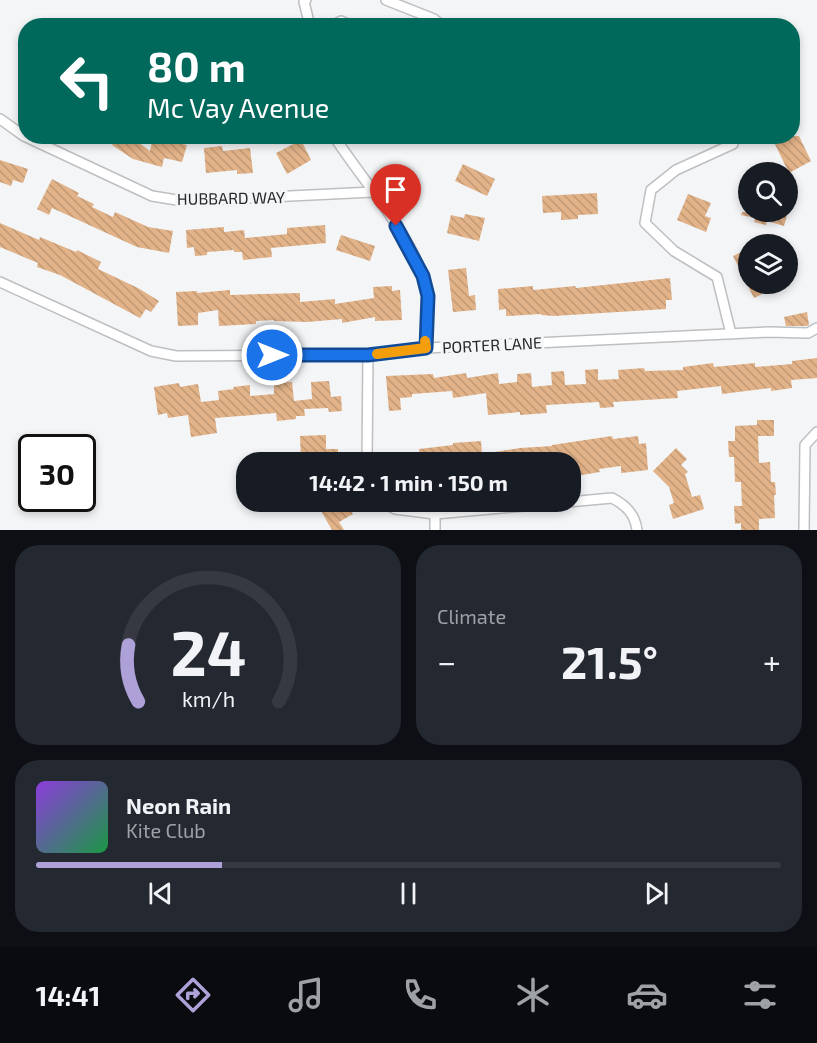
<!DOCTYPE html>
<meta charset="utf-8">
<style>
:root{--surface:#171b24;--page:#242831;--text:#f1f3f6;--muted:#9ea1a6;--line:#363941;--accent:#aea1d8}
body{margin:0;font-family:"Exo 2",sans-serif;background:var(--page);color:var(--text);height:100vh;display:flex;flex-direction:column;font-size:22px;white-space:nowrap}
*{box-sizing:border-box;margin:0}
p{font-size:20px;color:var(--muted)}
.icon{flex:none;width:33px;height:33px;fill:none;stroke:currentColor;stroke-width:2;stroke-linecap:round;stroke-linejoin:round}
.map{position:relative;height:530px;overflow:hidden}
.side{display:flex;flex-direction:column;gap:15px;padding:15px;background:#0d0f14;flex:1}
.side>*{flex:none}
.top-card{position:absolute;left:18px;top:18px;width:782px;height:126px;border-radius:24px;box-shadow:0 3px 9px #0003;background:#00695c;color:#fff;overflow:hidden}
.buttons{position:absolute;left:738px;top:162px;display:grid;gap:12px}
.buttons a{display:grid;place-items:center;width:60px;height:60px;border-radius:50%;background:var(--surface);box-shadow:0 3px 9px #0003;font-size:30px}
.speed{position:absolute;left:18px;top:434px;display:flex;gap:12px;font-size:30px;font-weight:700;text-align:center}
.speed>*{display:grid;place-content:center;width:78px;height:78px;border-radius:50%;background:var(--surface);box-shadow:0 3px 9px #0003;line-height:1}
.speed .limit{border:3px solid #111;border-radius:9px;background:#fff;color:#111}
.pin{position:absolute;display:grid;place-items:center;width:51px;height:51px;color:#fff;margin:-62px -26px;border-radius:50% 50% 50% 0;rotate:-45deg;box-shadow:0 0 6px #0007}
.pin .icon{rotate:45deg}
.me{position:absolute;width:66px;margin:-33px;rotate:90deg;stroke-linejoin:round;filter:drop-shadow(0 0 4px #0008)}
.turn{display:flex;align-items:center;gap:21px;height:126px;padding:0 30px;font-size:27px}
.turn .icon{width:78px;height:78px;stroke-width:2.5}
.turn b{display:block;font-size:42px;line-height:51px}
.big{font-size:45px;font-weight:700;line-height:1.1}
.side .card{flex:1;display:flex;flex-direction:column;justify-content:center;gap:9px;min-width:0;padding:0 21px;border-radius:24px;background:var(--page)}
.side .dial{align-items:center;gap:0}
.dial svg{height:156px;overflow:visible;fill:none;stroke:var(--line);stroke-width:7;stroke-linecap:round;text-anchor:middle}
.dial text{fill:var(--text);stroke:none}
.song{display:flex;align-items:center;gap:18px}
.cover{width:72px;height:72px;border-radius:9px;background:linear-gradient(135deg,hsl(270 70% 55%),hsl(140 70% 35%))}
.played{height:6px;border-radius:3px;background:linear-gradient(90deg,var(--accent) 25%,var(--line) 25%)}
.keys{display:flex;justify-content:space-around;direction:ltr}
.heat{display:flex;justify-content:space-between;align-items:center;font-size:33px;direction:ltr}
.side .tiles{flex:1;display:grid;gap:15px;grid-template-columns:1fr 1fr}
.card:last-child{grid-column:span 2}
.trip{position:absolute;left:236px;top:452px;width:345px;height:60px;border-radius:24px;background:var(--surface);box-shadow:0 3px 9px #0003;font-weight:700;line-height:60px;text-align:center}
.tab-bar{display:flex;height:96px;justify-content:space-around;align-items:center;background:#090b0e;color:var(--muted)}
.tab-bar .icon{width:42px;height:42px}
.tab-bar .active{color:var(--accent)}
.tab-bar b{font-size:27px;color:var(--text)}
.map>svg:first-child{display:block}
.building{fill:url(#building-back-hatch)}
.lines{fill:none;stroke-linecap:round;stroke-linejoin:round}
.minor-casing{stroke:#bdbfc2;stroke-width:12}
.minor{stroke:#fff;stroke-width:9}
.route-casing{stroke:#114b97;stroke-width:15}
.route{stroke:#1a73e8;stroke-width:10}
.slow{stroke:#f59e0b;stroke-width:10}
.labels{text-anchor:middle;stroke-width:6;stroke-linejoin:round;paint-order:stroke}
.street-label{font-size:16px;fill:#272829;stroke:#f3f5f7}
</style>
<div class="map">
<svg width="817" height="530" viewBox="0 0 817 530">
<defs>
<pattern id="building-back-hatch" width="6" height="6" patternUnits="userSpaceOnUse" patternTransform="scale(1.5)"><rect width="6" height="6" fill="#e2b288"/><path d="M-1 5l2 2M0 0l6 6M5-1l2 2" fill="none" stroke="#c29975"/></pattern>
</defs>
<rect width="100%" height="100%" fill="#f3f5f7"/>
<g class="building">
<path d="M118,136H130L150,151L153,137L187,145L182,162L164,158L162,167L133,159L112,145Z"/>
<path d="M771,136H799L811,161L789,173Z"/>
<path d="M301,140L311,160L287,174L276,153Z"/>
<path d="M222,146L223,151L250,148L253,173L237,174V170L206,173L204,148Z"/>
<path d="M0,160L28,169L23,183L13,180L11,186L0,182Z"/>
<path d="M463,164L495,179L487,196L455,181Z"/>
<path d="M52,179L79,193L77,196L94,204L92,207L113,217L115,212L148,227L173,231L169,253L137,247L52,208L49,215L37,209Z"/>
<path d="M597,193L598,214L578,215V219L561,220V212L543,213L542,196Z"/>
<path d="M688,194L711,203L705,216L711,218L706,232L677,220Z"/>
<path d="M742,212H788L784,226L767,221L766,225L754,222L755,218L741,215Z"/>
<path d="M465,214L485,218L479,241L447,233L451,215L464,218Z"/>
<path d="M0,223L39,240L40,237L76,252L77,250L101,262L98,269L138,288L159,301L151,312L146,309L140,318L60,275L37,267L38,263L0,247Z"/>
<path d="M325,225L326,243L271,248L272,257L243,260L242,252H234V250L207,252V255L195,256L194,247L187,248L186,230L224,227V232L244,230L245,238L287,234V228Z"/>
<path d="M341,235L375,246L370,261L336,250Z"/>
<path d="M746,250L748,255V284H783L754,298L733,256Z"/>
<path d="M466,268L469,296L475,295L476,310L453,312L448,270Z"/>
<path d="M670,278L672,300H666V309L554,316L541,315V314L506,316V309L499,310L498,289L533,286V290L575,286L576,288Z"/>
<path d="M392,286V291L400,290L402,320L375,321V317L342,323V319L307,322L274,321V320L256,321V324L219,326L218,310L198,313V325L178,326L176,292L197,291V293L230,290V295L300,293V302L335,299V304L374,298L373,287Z"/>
<path d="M807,312L809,325L806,326H786L784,317Z"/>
<path d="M817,358V378L791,380L792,388L771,391V388L722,394L721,386L677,391L678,398L613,402L614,407L600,408L599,402L546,405L547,413L520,415V412L488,415L486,393L453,398L452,391L412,394V397L400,398L401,410L389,411L386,376L433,374L434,378L466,373L467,378L498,373L499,384L517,382V374L531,373L532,387L552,385L551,372L564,371L565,385L586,384L585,370L598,369V380L619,379L618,370L644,368L645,371L683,370V367L713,363L714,367L755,363V367L792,364V361Z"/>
<path d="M329,381L331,397L341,396L342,411L329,412L328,408L304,409L305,416H296V419L277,421L276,413L215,418L217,433L191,437L188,415L168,418L167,413L158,415L154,387L179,383L180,387L198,384L201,402L219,400L218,391L234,389L233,387L250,385V396L274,394V383L292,382L294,401L312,399L311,382Z"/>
<path d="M757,420H774V436H758L759,463L770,462L771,482H775L776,495H774L775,518L759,519V530H741V523L735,524L734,506H742L741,482H735L734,457H729L728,441H735V426L757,425Z"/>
<path d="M326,435V449H338V462H301L300,436Z"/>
<path d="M612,436L613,439L638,436L639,444L646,443L648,470L621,473V466L599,469L600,472L570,477V462H374V454L419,452V449L453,445V443L481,441L482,454L520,448L552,446V445Z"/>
<path d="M676,448L687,459L681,465L688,472L685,474L692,497L700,495L704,509L673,519L669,505L674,503L669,487L653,471Z"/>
<path d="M338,501H346L353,514L339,522L344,530H332L321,511Z"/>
</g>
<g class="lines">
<defs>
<g id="minor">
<path d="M306,0L304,2L310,26"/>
<path d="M386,0L434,19L442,26"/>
<path d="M331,26L341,21L353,26"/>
<path d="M0,119L24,136L152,196L183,201L373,192"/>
<path d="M334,136C363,182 418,240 427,293C430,311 425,330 426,348"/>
<path d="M0,282L151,351L176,356L368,355L426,348L769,332L808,333L817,328"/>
<path d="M731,334L717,277L674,251L645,223L651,190L676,170L733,144"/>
<path d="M367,462L368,355"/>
<path d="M380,501L395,509L435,514L612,498C626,505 635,514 637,530"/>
<path d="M435,530V514"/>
<path d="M804,530L805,445L817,432"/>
</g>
</defs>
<use href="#minor" class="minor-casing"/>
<use href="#minor" class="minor"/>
</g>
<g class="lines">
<defs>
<path id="route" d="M272,355H368L426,348L428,296L423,276L396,226"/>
</defs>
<use href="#route" class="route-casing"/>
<use href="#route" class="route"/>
<path class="slow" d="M377,354L426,348L425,341"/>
</g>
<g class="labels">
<g class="street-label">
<text transform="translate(231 198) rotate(-1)" y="6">HUBBARD WAY</text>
<text transform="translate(492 345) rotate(-3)" y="6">PORTER LANE</text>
</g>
</g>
</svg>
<div class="buttons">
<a><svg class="icon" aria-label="search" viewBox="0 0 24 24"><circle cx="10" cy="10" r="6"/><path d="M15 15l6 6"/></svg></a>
<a><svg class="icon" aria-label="layers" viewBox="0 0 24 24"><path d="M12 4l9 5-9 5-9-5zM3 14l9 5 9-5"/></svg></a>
</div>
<div class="speed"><div class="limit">30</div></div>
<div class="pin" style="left:396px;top:226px;background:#d93025"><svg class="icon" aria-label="arrive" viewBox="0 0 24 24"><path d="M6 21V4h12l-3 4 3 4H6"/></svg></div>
<svg class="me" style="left:272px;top:355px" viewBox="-20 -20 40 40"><circle r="17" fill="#1a73e8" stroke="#fff" stroke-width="3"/><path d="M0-11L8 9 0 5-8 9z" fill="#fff"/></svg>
<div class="trip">14:42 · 1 min · 150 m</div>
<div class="top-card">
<div class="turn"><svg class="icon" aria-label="left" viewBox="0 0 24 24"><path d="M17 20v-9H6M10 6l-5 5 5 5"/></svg><div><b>80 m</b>Mc Vay Avenue</div></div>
</div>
</div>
<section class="side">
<div class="tiles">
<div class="card dial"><svg viewBox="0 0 100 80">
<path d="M14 69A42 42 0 1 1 86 69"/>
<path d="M14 69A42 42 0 0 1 9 40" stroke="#aea1d8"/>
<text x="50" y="56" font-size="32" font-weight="700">24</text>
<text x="50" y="72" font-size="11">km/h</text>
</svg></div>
<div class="card"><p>Climate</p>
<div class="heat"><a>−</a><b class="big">21.5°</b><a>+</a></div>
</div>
<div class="card">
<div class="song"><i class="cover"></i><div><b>Neon Rain</b><p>Kite Club</p></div></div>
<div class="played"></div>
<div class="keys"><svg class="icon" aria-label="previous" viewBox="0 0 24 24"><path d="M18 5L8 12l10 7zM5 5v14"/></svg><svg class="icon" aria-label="pause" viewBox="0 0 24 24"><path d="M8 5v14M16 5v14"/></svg><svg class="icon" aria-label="next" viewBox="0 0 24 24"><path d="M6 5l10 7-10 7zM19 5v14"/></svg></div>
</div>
</div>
</section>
<nav class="tab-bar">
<b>14:41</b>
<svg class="icon active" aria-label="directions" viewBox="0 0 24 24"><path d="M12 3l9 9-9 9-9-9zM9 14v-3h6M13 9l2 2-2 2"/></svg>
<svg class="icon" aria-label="music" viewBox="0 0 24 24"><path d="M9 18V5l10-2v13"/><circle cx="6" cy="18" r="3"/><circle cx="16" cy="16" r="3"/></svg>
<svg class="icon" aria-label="phone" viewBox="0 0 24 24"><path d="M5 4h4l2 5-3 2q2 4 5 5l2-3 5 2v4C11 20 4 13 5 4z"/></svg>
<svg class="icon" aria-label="climate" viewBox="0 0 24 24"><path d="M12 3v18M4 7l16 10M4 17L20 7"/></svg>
<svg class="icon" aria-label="car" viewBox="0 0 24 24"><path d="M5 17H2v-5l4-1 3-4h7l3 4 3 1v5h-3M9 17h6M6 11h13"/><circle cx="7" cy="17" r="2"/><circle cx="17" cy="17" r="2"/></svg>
<svg class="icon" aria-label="filters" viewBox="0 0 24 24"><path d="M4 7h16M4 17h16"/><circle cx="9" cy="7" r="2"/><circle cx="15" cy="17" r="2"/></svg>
</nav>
